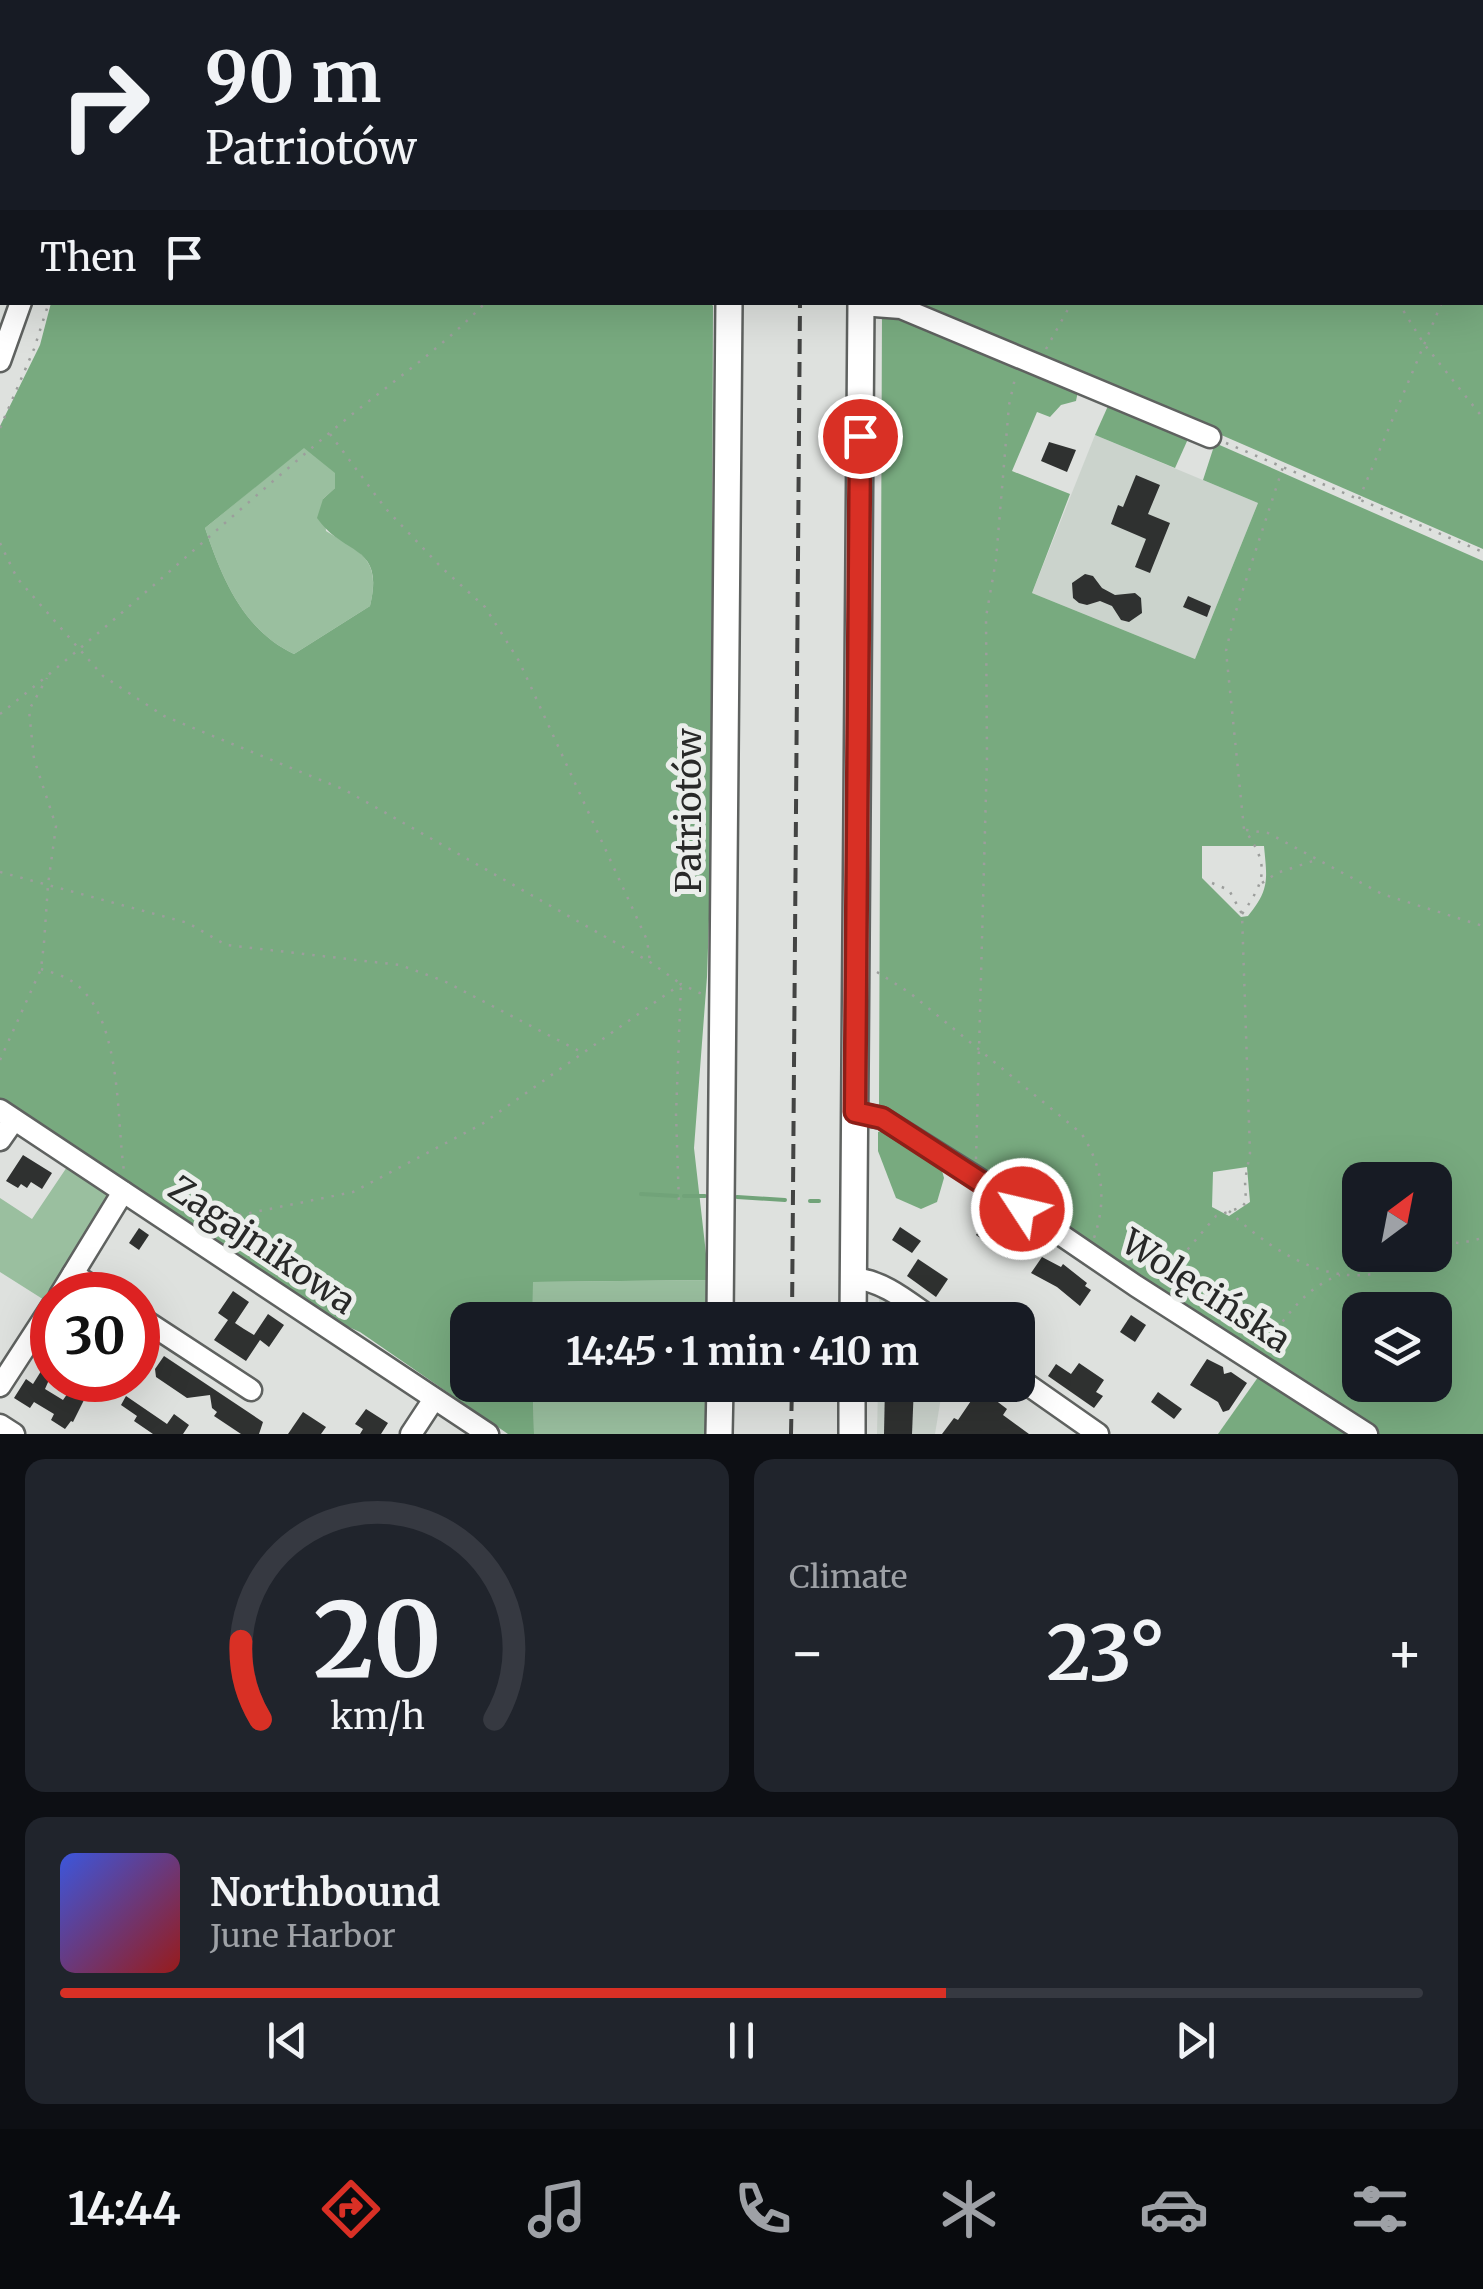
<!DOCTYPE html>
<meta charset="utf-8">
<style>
:root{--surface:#171b24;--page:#20242c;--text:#f1f3f6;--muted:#9ea1a6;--line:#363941;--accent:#d93025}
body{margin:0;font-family:Merriweather,serif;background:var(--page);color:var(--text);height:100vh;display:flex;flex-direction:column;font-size:38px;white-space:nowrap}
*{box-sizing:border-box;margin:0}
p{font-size:32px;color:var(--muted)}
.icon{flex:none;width:55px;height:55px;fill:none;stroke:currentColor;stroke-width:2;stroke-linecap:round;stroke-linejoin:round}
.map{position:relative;height:1434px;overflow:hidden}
.sheet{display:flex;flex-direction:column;gap:25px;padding:25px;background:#0d0f14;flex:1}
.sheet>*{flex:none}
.banner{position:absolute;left:0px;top:0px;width:1485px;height:305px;box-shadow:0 10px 40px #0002;background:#171b24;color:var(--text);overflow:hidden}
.needle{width:65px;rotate:32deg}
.buttons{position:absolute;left:1342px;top:1162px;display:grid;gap:20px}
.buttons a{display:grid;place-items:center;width:110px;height:110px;border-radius:20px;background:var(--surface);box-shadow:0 10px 40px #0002;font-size:50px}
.speed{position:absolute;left:30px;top:1272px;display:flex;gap:20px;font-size:50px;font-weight:700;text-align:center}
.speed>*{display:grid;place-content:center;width:130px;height:130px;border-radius:50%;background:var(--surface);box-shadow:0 10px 40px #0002;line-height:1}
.speed .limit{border:15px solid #d22;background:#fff;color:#111}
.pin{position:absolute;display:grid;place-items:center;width:85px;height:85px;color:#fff;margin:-42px;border:5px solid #fff;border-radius:50%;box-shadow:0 2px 10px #0007}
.me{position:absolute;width:110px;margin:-55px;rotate:305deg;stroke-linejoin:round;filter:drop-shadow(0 0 8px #0008)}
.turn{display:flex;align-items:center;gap:35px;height:210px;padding:0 40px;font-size:45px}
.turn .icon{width:130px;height:130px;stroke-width:2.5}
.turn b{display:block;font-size:70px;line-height:85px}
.then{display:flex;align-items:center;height:95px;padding:0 40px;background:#0003;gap:20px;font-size:38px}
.big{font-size:75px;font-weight:700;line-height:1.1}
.sheet .tile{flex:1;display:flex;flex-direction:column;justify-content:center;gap:15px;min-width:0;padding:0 35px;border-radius:20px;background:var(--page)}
.sheet .dial{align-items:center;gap:0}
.dial svg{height:260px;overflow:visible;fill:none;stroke:var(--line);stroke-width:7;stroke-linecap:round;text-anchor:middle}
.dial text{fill:var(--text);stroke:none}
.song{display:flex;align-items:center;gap:30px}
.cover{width:120px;height:120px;border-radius:15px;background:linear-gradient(135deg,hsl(230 70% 55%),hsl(0 70% 35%))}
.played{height:10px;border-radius:5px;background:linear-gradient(90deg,var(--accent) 65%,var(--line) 65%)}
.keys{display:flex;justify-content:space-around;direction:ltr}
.heat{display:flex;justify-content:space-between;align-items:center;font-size:55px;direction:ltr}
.sheet .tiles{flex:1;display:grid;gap:25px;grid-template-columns:1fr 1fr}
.tile:last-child{grid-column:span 2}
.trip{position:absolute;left:450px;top:1302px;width:585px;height:100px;border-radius:20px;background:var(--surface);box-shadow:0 10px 40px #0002;font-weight:700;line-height:100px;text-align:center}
.tab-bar{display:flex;height:160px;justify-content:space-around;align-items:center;background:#090b0e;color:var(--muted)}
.tab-bar .icon{width:70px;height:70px}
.tab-bar .on{color:var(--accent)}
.tab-bar b{font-size:45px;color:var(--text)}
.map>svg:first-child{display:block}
.built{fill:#cbd3cc}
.green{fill:#9abf9f}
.forest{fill:#78aa7f;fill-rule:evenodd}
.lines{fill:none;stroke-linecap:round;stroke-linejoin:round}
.stream{stroke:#71a379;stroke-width:4}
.building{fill:#2f3130}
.minor-casing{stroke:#5f6260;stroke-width:25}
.major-casing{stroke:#5f6260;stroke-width:30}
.path{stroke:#9c9e9c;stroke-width:2.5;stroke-dasharray:2.5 8;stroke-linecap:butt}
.minor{stroke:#fff;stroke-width:20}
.major{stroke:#fff;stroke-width:25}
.rail{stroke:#434443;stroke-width:4;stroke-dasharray:15 8;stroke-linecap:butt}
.route-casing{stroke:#8d1f18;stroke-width:25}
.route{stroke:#d93025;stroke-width:18}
.labels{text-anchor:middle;stroke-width:10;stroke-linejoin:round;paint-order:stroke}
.street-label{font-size:35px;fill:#282928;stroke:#ebeeeb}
</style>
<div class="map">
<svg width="1483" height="1434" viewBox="0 0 1483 1434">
<rect width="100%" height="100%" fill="#dee1de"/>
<g class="built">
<path d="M1095,435L1258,503L1195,659L1032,593Z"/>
<path d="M879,1292L921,1320H879Z"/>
<path d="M878,1385H943L935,1434H877Z"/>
</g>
<g class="green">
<path d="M304,447L335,472V488L323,499L326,531C362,553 381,559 370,606L294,654C243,630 222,578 205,528Z"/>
<path d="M67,1167L112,1197L49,1303L0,1272V1198L32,1219Z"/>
<path d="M713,1280L712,1320H532V1282Z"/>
<path d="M533,1385H712V1434H534Z"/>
</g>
<g class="forest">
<path d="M143,0H717L142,2Z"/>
<path d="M884,0H1483V549L1219,434L900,303L1482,302V2H884Z"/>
<path d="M710,302L713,306L711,861L707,977L694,1148L709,1280L533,1282L532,1320H468V1385H533L534,1434H508L360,1332L328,1318L0,1098V426L40,345L51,303ZM304,448L335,473V488L323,499L317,518C344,557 385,543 370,606L294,654C243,630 222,578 205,528Z"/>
<path d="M882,312L1078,391L1076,401L1061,405L1050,417L1037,412L1012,471L1070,494L1032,593L1195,659L1258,503L1203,480L1215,443L1483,561V1434H1374L879,1110ZM1202,846H1264C1267,879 1270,889 1248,916L1241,917L1202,878ZM1247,1167L1250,1202L1229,1216L1212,1207L1213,1172ZM1360,1180H1435V1255H1360ZM1360,1310H1435V1385H1360Z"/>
<path d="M1114,401L1187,431L1188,439L1175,468L1095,435L1108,406Z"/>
<path d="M888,1129L941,1167L944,1178L937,1202L921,1209L896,1198L878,1151V1132Z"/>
<path d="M1261,1373L1351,1434H1218Z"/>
</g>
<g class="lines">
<g class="stream">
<path d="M641,1194L677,1196"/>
<path d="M684,1196H705"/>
<path d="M737,1197L785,1200"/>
<path d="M810,1201H819"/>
</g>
</g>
<g class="building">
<path d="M1049,442L1076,450L1067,472L1041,461Z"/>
<path d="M1136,475L1160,485L1148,514L1170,523L1150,573L1135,567L1146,539L1111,524L1118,505L1123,507Z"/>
<path d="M1085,574L1093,576L1102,588L1115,595L1135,593L1141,598L1142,613L1129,622L1121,620L1112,606L1100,601L1087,605L1079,603L1073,598L1072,583Z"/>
<path d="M1188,596L1211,606L1207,617L1183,607Z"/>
<path d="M23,1155L52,1173L42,1189L31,1182L27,1188L21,1184L18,1188L6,1181Z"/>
<path d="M989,1211L1000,1219L1002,1217L1024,1236L1008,1258L976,1235Z"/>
<path d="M900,1227L921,1241L912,1253L892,1240Z"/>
<path d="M139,1228L149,1235L139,1250L129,1243Z"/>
<path d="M1042,1257L1061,1267L1063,1264L1087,1283L1085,1286L1091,1290L1080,1306L1057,1287L1031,1273Z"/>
<path d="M918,1259L948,1279L936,1297L907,1276Z"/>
<path d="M233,1291L249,1302L235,1323L244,1329L254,1335L268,1314L284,1325L269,1347L260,1340L246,1361L214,1340L228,1320L218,1313Z"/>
<path d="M1131,1315L1146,1325L1135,1342L1120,1332Z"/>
<path d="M164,1356L263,1422L259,1434H241L214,1416L217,1412L212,1408L210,1395L187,1398L156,1377L155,1369Z"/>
<path d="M1207,1359L1223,1367L1224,1374L1231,1372L1247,1383L1229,1410L1223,1412L1218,1402L1190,1385Z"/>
<path d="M1079,1363L1104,1380L1096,1392L1103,1396L1094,1408L1048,1376L1056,1364L1071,1374Z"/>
<path d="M43,1368L52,1373L45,1389L63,1400L72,1387L86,1396L73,1422L71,1421L65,1429L51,1420L54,1414L34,1402L30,1408L14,1398L26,1379L33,1384Z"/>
<path d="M885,1385H914L912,1434H884Z"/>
<path d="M1158,1392L1182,1409L1174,1419L1151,1402Z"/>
<path d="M975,1395L985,1402L990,1396L1007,1409L1003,1415L1029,1434H942L954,1418L958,1420Z"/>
<path d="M126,1396L167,1424L174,1414L189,1425L183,1434H153L134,1421L137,1416L121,1405Z"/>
<path d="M366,1409L388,1423L381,1434H360L363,1429L355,1424Z"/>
<path d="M303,1412L326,1427L321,1434H288Z"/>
</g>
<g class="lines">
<defs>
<g id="minor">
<path d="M90,2V0"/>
<path d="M0,107L2,108"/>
<path d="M861,305L901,308L1210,437"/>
<path d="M0,361L21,302"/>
<path d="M0,1110L488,1434"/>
<path d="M855,1113L882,1118L976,1177L1136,1286L1367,1434"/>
<path d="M0,1140L14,1120"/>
<path d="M73,1274L106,1295"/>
<path d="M853,1278C885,1281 908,1302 934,1320"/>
<path d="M60,1295L123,1192"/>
<path d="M138,1316L251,1390"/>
<path d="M1018,1378L1098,1434"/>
<path d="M0,1386L52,1306"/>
<path d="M0,1425L14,1434"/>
<path d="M411,1434L434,1399"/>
</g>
<g id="major">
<path d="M731,2V0"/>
<path d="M863,2V0"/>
<path d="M720,1320L729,302"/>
<path d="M853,1320L861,302"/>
<path d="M719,1434L720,1385"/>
<path d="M852,1434V1385"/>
</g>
</defs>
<use href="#minor" class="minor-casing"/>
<use href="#major" class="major-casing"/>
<g class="path">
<path d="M253,0L254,2"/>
<path d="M1233,0L1234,2"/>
<path d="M131,2L132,0"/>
<path d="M213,2L215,0"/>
<path d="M1225,2L1228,0"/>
<path d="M1310,2L1312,0"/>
<path d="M1482,213L1483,212"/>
<path d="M1398,302L1424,344L1483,418"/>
<path d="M1046,349L1072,302"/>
<path d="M0,428L34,349L49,302"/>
<path d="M330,434L386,509L441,567L485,607L519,661L647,940L650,962"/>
<path d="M1226,443L1483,552"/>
<path d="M1359,499L1442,302"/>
<path d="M0,543L17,578L103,676L164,716L345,790L650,962L681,984L676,1114L679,1204"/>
<path d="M0,714C112,625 217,528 327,435C380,390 437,353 486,302"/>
<path d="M1246,830L1268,833L1382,894L1483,926"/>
<path d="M0,872L188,923L226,945L400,965L444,981L583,1053"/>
<path d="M1262,883L1277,873L1319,859"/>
<path d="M1242,914C1267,879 1269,864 1244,829L1226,651L1234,617L1283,467"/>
<path d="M41,969C50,972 62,975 70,980C123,1012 116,1118 124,1171"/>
<path d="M877,972L910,993L1081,1133C1103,1166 1107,1200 1094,1238"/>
<path d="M0,1060L41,969L44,943L48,885L56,826L34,759L29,710L47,678"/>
<path d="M976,1159L987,757L986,617L996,560L1009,405L1016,374"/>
<path d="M1229,1211C1264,1245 1320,1283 1372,1274L1391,1255"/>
<path d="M218,1236L230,1217L353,1192L482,1124L681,984L704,995"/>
<path d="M1435,1242L1461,1243L1483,1238"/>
<path d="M1155,1275L1177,1262L1216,1216L1242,1207L1246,1202L1245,1181L1250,1153L1242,914L1229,890L1212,883"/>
<path d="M1264,1347C1286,1317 1304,1288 1340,1275"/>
<path d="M463,1398L472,1385"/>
</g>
<use href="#minor" class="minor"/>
<use href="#major" class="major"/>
<g class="rail">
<path d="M802,2V0"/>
<path d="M792,1320L800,302"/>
<path d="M791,1434L792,1385"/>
</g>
</g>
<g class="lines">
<defs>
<path id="route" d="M860,436L855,1112L882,1118L1022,1209"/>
</defs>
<use href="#route" class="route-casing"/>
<use href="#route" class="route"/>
</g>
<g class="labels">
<g class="street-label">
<text transform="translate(689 811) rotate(-90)" y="12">Patriotów</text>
<text transform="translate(262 1245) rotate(34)" y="12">Zagajnikowa</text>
<text transform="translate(1206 1291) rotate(33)" y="12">Wolęcińska</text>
</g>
</g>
</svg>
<div class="buttons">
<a><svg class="needle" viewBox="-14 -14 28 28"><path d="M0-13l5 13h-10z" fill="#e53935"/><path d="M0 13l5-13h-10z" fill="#9ea1a6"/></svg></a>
<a><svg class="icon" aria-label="layers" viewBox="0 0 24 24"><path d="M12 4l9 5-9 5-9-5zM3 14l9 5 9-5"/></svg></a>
</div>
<div class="speed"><div class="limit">30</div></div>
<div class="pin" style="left:860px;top:436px;background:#d93025"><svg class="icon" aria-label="arrive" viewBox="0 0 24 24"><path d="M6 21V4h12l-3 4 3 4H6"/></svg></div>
<svg class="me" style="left:1022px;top:1209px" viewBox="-20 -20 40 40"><circle r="17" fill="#d93025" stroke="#fff" stroke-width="3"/><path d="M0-11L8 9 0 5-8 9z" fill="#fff"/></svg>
<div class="trip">14:45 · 1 min · 410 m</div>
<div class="banner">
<div class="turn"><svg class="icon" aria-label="right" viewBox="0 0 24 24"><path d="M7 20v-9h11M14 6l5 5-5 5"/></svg><div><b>90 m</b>Patriotów</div></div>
<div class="then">Then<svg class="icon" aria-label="arrive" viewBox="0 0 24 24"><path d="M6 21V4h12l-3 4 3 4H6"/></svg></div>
</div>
</div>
<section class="sheet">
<div class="tiles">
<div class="tile dial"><svg viewBox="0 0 100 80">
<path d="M14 69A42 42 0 1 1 86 69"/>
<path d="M14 69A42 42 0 0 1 8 45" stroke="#d93025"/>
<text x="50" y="56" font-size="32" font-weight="700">20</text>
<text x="50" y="72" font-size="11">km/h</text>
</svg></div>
<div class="tile"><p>Climate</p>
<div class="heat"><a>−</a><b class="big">23°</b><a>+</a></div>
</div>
<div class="tile">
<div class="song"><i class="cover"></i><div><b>Northbound</b><p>June Harbor</p></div></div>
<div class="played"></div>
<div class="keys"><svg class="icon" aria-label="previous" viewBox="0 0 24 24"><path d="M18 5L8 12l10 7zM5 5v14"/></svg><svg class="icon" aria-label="pause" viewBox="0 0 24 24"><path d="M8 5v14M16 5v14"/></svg><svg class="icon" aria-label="next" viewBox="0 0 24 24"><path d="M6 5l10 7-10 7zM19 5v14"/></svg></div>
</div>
</div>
</section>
<nav class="tab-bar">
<b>14:44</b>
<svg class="icon on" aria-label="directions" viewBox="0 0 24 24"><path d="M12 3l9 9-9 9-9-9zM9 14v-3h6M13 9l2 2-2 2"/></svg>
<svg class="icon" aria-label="music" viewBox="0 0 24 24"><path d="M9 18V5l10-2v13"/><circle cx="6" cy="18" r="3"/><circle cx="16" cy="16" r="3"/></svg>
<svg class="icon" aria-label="phone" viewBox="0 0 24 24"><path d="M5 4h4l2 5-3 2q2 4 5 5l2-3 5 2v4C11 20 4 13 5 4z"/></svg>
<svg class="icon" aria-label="climate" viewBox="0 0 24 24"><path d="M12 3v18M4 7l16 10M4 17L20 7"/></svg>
<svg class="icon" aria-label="car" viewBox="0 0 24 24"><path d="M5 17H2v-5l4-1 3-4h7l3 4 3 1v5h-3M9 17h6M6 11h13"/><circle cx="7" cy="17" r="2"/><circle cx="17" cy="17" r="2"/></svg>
<svg class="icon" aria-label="filters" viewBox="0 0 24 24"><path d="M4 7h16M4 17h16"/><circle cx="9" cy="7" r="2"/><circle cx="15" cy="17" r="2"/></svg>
</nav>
